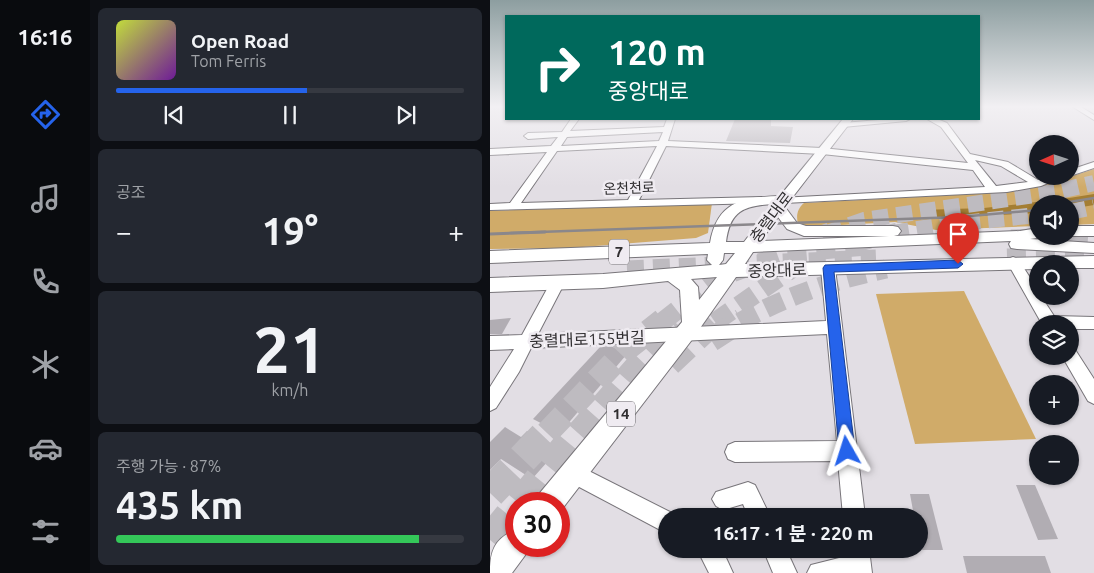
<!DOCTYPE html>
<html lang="ko">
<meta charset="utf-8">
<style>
:root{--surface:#171b24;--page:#242831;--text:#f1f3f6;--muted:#9ea1a6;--line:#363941;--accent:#2563eb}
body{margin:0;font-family:Ubuntu,"Noto Sans KR",sans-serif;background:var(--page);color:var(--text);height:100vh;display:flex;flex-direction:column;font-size:19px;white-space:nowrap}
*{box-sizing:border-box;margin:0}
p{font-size:16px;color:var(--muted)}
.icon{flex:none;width:28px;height:28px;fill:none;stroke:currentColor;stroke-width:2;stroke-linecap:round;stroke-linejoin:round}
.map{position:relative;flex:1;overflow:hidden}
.details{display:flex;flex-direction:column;gap:8px;padding:8px;background:#0d0f14;width:400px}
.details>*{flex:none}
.hud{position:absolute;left:15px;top:15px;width:475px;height:105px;border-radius:0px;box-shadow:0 1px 4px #0004;background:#00695c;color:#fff;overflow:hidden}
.needle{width:32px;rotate:267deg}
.tools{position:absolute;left:539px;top:135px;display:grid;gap:10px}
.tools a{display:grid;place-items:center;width:50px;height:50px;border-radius:50%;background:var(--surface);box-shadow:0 1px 4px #0004;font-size:25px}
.speed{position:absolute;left:15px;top:492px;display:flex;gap:10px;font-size:25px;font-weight:700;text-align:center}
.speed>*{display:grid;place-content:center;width:65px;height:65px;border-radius:50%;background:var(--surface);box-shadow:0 1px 4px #0004;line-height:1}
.speed .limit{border:8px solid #d22;background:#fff;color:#111}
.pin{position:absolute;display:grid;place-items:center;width:42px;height:42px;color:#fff;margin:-51px -21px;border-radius:50% 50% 50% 0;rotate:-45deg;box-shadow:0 0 5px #0007}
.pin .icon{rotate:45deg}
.me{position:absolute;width:55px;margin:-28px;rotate:354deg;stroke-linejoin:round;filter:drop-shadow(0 0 4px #0008)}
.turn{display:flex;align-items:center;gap:18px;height:105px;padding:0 20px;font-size:22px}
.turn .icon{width:65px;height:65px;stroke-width:2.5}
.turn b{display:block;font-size:35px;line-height:42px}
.big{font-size:38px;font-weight:700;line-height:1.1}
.details .widget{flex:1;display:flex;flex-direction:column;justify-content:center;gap:8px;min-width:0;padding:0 18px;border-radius:8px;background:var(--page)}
.details .dial{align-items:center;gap:0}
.dial b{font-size:65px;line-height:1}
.song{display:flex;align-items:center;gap:15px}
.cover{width:60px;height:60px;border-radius:8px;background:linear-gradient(135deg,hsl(70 70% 55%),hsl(280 70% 35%))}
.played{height:5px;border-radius:2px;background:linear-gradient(90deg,var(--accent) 55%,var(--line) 55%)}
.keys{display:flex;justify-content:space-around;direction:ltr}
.heat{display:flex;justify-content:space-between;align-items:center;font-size:28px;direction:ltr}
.charge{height:8px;border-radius:4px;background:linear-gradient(90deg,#34c759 87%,var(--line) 0)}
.trip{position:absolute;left:168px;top:508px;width:270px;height:50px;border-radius:25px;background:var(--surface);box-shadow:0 1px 4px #0004;font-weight:700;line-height:50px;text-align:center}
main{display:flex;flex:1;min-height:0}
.dock{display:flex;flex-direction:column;width:90px;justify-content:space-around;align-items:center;background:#090b0e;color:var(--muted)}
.dock .icon{width:35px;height:35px}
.dock .on{color:var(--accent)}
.dock b{font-size:22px;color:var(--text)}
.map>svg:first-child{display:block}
.green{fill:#d0ab69}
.water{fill:#a47e33}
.building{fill:#b1adb3}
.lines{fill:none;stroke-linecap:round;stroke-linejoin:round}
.major-tunnel{stroke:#bebbc0;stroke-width:17;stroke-dasharray:17 9;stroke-linecap:butt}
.highway-tunnel-far3{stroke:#bebbc0;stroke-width:16;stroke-dasharray:16 8;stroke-linecap:butt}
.highway-tunnel-far2{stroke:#bebbc0;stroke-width:19;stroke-dasharray:19 10;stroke-linecap:butt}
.highway-tunnel-far1{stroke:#bebbc0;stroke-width:24;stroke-dasharray:24 12;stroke-linecap:butt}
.highway-tunnel{stroke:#bebbc0;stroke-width:31;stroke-dasharray:31 16;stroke-linecap:butt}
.minor-casing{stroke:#78757a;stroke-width:2}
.major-casing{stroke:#78757a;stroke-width:2}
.minor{fill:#fff;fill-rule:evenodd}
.major{fill:#fff;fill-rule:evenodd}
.rail-far1{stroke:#8a878b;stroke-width:2.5}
.rail{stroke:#8a878b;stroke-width:3}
.route{fill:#2563eb;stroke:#184099}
.labels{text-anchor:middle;stroke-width:5;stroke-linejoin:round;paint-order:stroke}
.far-street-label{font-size:14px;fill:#302e30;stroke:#efebf1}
.shield{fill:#efebf1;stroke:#69676a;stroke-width:1}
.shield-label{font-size:15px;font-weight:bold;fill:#302e30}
.street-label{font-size:16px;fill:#302e30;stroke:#efebf1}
</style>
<main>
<nav class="dock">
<b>16:16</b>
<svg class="icon on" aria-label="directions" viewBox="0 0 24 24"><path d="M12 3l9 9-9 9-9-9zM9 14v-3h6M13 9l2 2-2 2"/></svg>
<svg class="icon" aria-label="music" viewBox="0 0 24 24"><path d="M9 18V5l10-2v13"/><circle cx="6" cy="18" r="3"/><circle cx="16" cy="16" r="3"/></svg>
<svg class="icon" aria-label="phone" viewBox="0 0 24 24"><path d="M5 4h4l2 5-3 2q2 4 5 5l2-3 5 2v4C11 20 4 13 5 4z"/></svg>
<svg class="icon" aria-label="climate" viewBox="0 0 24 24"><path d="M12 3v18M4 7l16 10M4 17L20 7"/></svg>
<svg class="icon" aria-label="car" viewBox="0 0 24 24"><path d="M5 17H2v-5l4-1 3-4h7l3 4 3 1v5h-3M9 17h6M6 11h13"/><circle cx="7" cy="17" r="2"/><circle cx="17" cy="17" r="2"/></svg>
<svg class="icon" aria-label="filters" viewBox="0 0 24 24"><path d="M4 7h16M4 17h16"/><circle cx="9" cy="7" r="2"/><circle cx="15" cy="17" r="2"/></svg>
</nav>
<section class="details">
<div class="widget">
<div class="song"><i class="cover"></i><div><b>Open Road</b><p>Tom Ferris</p></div></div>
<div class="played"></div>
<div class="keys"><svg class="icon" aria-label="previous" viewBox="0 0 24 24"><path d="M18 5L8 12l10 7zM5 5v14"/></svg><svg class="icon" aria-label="pause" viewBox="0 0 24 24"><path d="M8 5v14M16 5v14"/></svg><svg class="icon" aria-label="next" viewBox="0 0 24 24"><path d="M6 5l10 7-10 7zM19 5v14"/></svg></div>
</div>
<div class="widget"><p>공조</p>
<div class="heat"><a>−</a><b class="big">19°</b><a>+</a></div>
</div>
<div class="widget dial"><b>21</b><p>km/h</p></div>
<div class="widget"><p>주행 가능 · 87%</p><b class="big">435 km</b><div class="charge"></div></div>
</section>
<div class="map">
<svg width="604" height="573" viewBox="0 0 604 573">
<rect width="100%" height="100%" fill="#e2dee4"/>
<g class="green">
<path d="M604,169V224L580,225V204H548L547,226L446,230L405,222L315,227L308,224C306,216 307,209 314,203L520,192L558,184Z"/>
<path d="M222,203L218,233L206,238L80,248L0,249V211Z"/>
<path d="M474,291L546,439L425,444L386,294Z"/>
</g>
<path class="water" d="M604,194V205L580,209V204H548L547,213L437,219L431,210L494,208L573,199Z"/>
<g class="building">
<path d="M245,119H281V126L303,127L300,143L236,141Z"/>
<path d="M21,318L12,334H0V320Z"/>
<path d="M121,346L137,354L70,433L43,419L110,347Z"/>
<path d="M15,427L31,437L37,431L67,451L42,479L11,459L0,470V442Z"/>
<path d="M526,485H545L568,539L548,540Z"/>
<path d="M420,494H439L453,550H432L429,537V516H424Z"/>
<path d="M473,556H555L561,573H477Z"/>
</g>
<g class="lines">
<path class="major-tunnel" d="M137,269L386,258"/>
<g class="highway-tunnel-far3">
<path d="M580,212L604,207"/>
<path d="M337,233L374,220L565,192L604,183"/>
<path d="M403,233L453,225L548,215"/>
</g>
<g class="highway-tunnel-far2">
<path d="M332,235L340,232"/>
<path d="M521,239L569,237L604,239"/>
<path d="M361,244L408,232"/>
<path d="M517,258L604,256"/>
<path d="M172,322L228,278L297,253L377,246"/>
<path d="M225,322L313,261"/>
<path d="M250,322C296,296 344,280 396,269"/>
</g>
<g class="highway-tunnel-far1">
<path d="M221,340L252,320"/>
<path d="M180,364L227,320"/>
<path d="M57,433L138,348L173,320"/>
<path d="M88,433L146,367L187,324"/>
</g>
<g class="highway-tunnel">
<path d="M0,493L58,432"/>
<path d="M30,504L89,432"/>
<path d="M0,540L26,508"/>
</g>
<defs>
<g id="minor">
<path d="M583,107H591L604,115V120Z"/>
<path d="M81,119H89L80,131L174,127L177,119H185L178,141L332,148L478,163L451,127L437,119H447L457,123L480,154L518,162L548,180L560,176H575L551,186L517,192L294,203L290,202L289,200L290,198L495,187L483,170L332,154L176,146L149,200L272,197L277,200L272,203L0,210V204L20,203L57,152L0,155V149L61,146L68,137L38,139L34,136L38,133L72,132ZM173,132L169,141L71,146L77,137ZM167,146L138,200L31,203L67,151ZM485,160L511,166L538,182L506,186Z"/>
<path d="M401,119H420L416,121L353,127L349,125L353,123Z"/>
<path d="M604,162V168L580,176V170Z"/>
<path d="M523,257L528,259L548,290V296H551L564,316L604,317V329H580V324H552L517,262L518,259Z"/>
<path d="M338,263L343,265L345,268L375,516H353L348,461L245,462L238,459L235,452L238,445L245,442L347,441L337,334L41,348L29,372L6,408L0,411V387L24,349L0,350V336L32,335L63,278L68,277L73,278L75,282L48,334L336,321L331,268L333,265Z"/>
<path d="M580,349L586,351L604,379V404L598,401L572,356H580Z"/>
<path d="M83,463L184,514L185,516H176V533L76,480L73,473L76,466Z"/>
<path d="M258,482L265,485L280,516H258L253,504L233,510L226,506L222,499L226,492Z"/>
<path d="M207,549H232L243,573H219Z"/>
<path d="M273,549H296L307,573H283Z"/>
<path d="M357,549H379L382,573H317L321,565L357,556Z"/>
</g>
<g id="major">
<path d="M353,119H363L295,207L307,223L316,226H403L408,227L411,231L408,235L404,236L530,231L548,228V236L553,237L540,239L604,243V253L527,249L521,248L519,244L521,241L263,252L255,264L604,256V268H580V264H548V269L246,277L201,341L69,513V504H46L49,494L192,322L190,290L178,281L113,288L0,292V278L113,274L222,265L217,260L218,254L0,263V251L220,243C227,202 252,197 290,196ZM283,204L254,242H236C240,211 253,206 283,204ZM288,217L297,229L314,236H399L271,241ZM234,253H245L236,264L229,265L233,260ZM227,277L209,300L208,287L201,279Z"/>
<rect x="580" y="226" width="24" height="10"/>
<path d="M26,530V546H40L36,554L22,573H0C0,552 4,538 26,530Z"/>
</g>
</defs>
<use href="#minor" class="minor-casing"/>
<use href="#major" class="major-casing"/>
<use href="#minor" class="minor"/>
<use href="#major" class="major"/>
<g class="rail-far1">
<path d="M567,204L604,198"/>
<path d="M21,233L469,217L548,210"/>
</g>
<path class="rail" d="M0,234L55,232"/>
</g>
<linearGradient id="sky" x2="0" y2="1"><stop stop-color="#8d9ea0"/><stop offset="0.57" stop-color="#f2f0f3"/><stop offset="1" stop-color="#f2f0f3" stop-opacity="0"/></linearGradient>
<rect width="604" height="187" fill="url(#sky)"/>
<path class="route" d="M468,260L473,264L468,268L344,272L365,451L363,456L357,459L352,456L349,451L333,268L335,265Z"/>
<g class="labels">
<g class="far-street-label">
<text transform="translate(139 188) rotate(-2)" y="5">온천천로</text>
</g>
<g class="shield">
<rect x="119" y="239.5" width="20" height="25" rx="4"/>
<rect x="117" y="401.5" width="28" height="25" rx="4"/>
</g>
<g class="shield-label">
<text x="129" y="257">7</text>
<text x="131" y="419">14</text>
</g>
<g class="street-label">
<text transform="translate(281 217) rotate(-53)" y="6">충렬대로</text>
<text transform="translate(287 270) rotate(-2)" y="6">중앙대로</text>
<text transform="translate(97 339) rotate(-2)" y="6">충렬대로155번길</text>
</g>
</g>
</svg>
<div class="tools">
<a><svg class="needle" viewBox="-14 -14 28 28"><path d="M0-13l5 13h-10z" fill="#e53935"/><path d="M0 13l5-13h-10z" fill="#9ea1a6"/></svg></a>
<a><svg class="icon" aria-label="sound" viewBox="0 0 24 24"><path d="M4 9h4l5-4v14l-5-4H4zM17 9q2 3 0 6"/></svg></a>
<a><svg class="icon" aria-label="search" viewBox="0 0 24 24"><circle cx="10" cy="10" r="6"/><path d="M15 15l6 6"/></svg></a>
<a><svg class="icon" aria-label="layers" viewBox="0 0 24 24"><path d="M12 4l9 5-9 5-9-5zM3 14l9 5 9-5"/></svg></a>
<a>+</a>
<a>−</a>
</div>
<div class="speed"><div class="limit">30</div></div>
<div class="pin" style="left:468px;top:264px;background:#d93025"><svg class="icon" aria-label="arrive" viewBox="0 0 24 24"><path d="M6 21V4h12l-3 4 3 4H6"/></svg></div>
<svg class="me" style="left:357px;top:451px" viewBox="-20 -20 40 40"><path d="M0-17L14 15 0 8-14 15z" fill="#2563eb" stroke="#fff" stroke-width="4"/></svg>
<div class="trip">16:17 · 1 분 · 220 m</div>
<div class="hud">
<div class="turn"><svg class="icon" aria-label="right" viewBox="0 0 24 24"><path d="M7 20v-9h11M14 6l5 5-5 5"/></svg><div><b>120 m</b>중앙대로</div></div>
</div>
</div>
</main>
